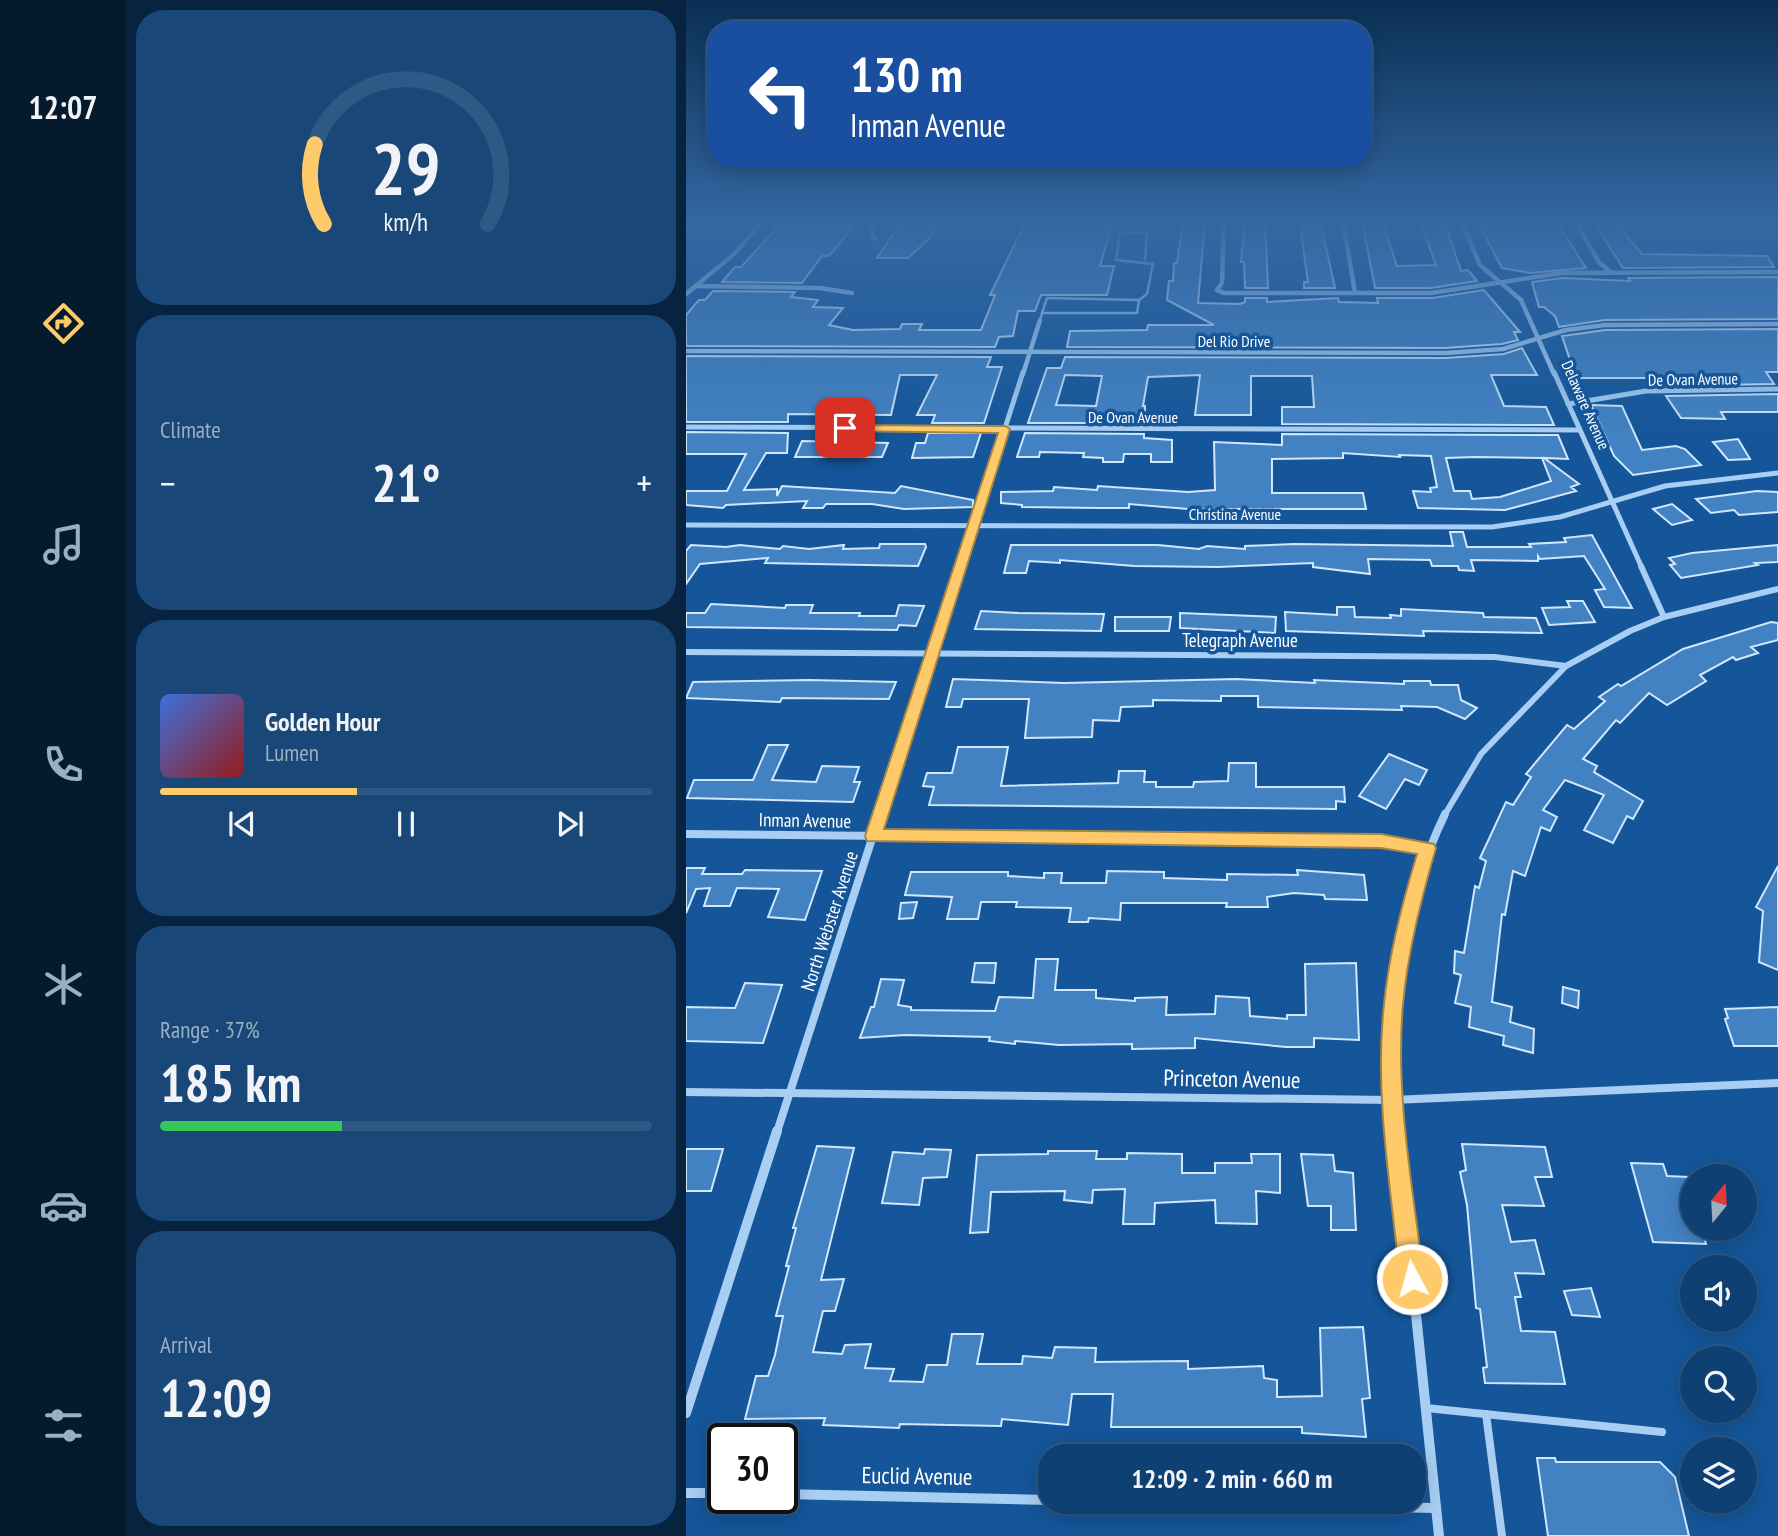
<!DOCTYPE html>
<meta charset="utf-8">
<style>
:root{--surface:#0f4073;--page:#184778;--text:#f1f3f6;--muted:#9bafc4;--line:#2f5985;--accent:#ffcb6a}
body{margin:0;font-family:"PT Sans Narrow",sans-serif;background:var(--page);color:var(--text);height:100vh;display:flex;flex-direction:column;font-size:26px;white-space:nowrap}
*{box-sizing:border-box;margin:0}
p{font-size:23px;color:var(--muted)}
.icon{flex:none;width:38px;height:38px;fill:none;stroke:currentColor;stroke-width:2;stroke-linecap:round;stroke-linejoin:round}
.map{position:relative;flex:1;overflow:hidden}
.drawer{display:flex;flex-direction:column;gap:10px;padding:10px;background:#08233f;width:560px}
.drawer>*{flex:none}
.guide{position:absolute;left:21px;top:21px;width:665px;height:147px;border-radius:28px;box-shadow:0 4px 18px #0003,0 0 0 2px var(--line);background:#1a4fa0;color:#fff;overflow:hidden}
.needle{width:46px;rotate:18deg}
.buttons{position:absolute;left:994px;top:1164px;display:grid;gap:14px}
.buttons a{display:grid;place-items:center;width:77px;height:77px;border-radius:50%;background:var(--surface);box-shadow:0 4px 18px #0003,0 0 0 2px var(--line);font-size:35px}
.speed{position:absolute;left:21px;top:1423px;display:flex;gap:14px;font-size:35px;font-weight:700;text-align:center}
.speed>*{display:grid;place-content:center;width:91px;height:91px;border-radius:50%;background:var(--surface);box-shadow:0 4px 18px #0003,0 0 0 2px var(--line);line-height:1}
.speed .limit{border:4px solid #111;border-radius:10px;background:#fff;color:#111}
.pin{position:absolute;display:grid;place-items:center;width:60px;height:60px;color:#fff;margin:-30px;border-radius:14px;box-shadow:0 4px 10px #0006}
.me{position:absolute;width:77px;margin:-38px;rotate:354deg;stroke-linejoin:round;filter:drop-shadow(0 0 5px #0008)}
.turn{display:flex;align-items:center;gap:24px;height:147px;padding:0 28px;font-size:32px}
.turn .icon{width:91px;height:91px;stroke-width:2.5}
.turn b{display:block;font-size:49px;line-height:60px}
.big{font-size:52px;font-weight:700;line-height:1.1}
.drawer .card{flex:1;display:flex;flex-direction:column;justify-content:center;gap:10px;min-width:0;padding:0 24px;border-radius:28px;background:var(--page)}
.drawer .dial{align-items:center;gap:0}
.dial svg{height:182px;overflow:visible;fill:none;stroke:var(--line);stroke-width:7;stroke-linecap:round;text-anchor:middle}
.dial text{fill:var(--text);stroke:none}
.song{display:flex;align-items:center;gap:21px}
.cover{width:84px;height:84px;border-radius:10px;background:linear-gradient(135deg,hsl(220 70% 55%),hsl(0 70% 35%))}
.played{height:7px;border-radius:4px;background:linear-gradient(90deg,var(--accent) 40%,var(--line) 40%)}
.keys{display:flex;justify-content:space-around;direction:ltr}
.heat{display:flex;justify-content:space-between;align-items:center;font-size:38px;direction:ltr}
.charge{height:10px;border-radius:5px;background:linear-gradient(90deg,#34c759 37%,var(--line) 0)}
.trip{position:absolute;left:352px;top:1444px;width:388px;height:70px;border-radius:28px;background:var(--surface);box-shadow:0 4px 18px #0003,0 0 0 2px var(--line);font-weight:700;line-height:70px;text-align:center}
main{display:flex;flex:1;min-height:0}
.tabs{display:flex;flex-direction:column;width:126px;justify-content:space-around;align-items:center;background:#061a2e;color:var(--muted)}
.tabs .icon{width:49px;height:49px}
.tabs .selected{color:var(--accent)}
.tabs b{font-size:32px;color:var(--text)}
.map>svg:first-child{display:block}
.building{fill:#4282c2;stroke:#d0e7fd;stroke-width:2;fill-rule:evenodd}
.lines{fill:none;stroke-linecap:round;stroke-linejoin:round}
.service-far1{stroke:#a8cef3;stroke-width:2.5}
.service{stroke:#a8cef3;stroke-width:8}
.minor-far4{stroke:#a8cef3;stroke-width:4.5}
.minor-far3{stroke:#a8cef3;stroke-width:5}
.minor-far2{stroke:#a8cef3;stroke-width:6}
.minor-far1{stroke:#a8cef3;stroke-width:8}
.minor{stroke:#a8cef3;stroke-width:10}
.tertiary{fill:#a8cef3;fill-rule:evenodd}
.motorway{fill:#fff;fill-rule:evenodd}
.route{fill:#ffcb6a;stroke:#a68445;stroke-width:2}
.labels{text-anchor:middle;stroke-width:7;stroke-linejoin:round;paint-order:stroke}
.far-street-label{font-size:16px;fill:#fff;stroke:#145699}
.street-label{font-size:19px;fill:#fff;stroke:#145699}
.near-street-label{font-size:23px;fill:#fff;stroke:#145699}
</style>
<main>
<nav class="tabs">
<b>12:07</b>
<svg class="icon selected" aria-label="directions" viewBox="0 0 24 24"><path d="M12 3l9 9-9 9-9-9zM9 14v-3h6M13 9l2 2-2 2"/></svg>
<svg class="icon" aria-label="music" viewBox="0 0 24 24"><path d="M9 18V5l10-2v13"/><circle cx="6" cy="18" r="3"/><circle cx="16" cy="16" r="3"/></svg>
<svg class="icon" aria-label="phone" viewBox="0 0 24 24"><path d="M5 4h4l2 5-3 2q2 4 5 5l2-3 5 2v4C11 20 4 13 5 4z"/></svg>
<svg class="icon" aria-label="climate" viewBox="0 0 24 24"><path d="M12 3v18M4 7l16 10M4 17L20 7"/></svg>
<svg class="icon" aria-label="car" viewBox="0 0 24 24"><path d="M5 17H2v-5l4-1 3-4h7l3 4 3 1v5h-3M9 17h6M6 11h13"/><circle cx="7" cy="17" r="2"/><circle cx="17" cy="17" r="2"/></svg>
<svg class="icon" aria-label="filters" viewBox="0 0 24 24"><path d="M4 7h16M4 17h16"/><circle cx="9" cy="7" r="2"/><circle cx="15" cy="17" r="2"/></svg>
</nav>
<section class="drawer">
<div class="card dial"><svg viewBox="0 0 100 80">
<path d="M14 69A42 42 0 1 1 86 69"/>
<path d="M14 69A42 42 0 0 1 10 34" stroke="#ffcb6a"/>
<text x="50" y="56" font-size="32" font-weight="700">29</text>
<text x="50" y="72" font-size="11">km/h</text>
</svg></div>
<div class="card"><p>Climate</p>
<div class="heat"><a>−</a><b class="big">21°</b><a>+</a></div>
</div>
<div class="card">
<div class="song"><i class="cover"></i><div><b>Golden Hour</b><p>Lumen</p></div></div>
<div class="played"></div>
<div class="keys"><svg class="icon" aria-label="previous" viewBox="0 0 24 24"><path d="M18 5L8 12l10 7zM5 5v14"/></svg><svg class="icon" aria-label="pause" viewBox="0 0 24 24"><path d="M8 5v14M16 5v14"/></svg><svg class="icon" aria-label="next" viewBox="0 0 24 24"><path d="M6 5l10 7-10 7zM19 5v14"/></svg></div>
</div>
<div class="card"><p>Range · 37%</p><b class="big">185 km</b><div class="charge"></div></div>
<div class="card"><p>Arrival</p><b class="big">12:09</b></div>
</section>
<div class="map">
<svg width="1092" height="1536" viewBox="0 0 1092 1536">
<rect width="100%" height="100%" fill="#145699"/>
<g class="building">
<path d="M216,221H253L244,238L222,258H191Z"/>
<path d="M497,221H519L512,303L554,304L559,302V298H581V302L652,298L653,302L692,303L691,298H746L798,290L834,332H828L832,340L816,344L759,348L381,347L384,331L461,330L462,325H528L481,300L483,281H487L488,263H491Z"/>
<path d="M559,221H579L582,288H559L558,262H555Z"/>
<path d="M676,221H696L711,266L750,265L734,221H758L775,271L782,270L791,281L745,288H689Z"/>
<path d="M796,221H870L900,268L844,273L816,268L795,228H800Z"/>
<path d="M907,221H929L956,254L1081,256L1088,267L937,268Z"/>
<path d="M427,222L414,266H428L421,295H355L349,311H332L327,336L313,337L309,347L0,346V315L13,300H19L27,291L109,292L105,297L132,300L127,307L157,308L143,325L167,330L214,329L216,324H236L233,330H295L309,295H304L339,223Z"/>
<path d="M614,225H635L649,288H618V282H622Z"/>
<path d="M92,227L167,228L143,256H136L116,283L36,282L49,267H55Z"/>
<path d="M1092,277V319L919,320L873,327L869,316L858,307H853L846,282L876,278L944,281L942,278Z"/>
<path d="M1092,329V372H1080L1088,384L973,386L968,378H890L876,336L919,330Z"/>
<path d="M836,348L851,375H805L818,406L860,407L868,425L596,424V407H628L626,376H565V415H509L514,375L462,377L457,406H459V423H342L361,368H375L379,357L759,358L818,354ZM379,375L416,376L410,406L370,405Z"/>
<path d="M0,356L305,357L301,367H316L298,423H246L249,415H231L251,375H214L205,415L102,414V422H0Z"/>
<path d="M1092,394V412H1035L1039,419L995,418L980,396Z"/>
<path d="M905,405L936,406L956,450L990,446L999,449L1015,465L947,475L928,456Z"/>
<path d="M0,432L102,433L101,453H80L58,490L91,489V496L96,486L209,493L215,486L287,500V507L218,509L186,504H140L137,508H117L121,501L40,505L37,508L0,505V491H41L60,454H0Z"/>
<path d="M242,433H295L287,457L226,458L230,443H239Z"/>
<path d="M339,433L458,434V438L486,440V462H465V454H438L437,462H417V458L397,457L398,453L354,452L353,457H331Z"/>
<path d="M596,434L872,435L882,459L858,458L893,484L885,487L890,491L819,510L732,508L727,491L745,492L744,488L751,487L745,456L713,455L714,457L657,453V458L586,459V493H677L680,509H502L443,504V508H413L336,507V505L315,503V492L367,491L368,487L411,490L412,486L502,492L529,490L528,442L596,445ZM789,457L856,458L865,481L814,497L786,499L784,491H768L760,458Z"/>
<path d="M1052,439L1064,459L1042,460L1027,442Z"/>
<path d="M116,441L202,443L196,457H109Z"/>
<path d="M1071,491L1092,492V512L1053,515L1048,510L1025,513L1010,499Z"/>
<path d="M986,504L1006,520L986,525L967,509Z"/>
<path d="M764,532H777L781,547H845L843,544L880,542L878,538L906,535L946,608L918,607L909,590L919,589L898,556L854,559L852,556V561L785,560L788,571L773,570L772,566H746L744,560L682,559L684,574L627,567V563L532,567L448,566L374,560V563L343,561L340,573H318L325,545H472L513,549L521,546L559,549V546L608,544L767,546Z"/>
<path d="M194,544H239L240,547L232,566L79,563L82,558L14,564L0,584V551L5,545L40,547L54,545L94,549L97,546L123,549L158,545L157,549L193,548Z"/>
<path d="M1092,545V562L1069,563L1072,565L995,578L984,565L989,564L983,558L1006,553Z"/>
<path d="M881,601H897L909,622L863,625L856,608L884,607Z"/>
<path d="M25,604L99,608L100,605H127L124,613H174L173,616H210L213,605L238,606L230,626L213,625L211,630L0,627V613H19Z"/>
<path d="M651,607H668L669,617L705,618L704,615L715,616V609L797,613L798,617L850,618L856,633L737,631L738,636L600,631L599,612L651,615Z"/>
<path d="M295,611L333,613L418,614L415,631L289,629Z"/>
<path d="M494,613L590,617L589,633L494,628Z"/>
<path d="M429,617H485L483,631H429Z"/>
<path d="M1085,622L1092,623V640L1065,647L1072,653L1050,660L1047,657L1014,675L1020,681L981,705L963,693L934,723L930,720L897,759L911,766L908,772L957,801L947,819L941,816L927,843L898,830L918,795L879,780L857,810L871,817L864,831L855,827L839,876L827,871L819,915L816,914L806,1002L826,1007L824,1022L848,1029L847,1053L817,1045L818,1036L783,1027L785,1007L769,1003L775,975L768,973L769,951L778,953L789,886L793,888L800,861L794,858L820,802L827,805L845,777L840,774L881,725L888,729L919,701L913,697L932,684L935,686L997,649Z"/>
<path d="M267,679L378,683L550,679L629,683L628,680L718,684V681H744L745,685H772L775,700L791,708L779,719L751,707L715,706L716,710L572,707V696H535V701L467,700V706L435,707L433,721L407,720L406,737L339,738L343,699H277L275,707H260Z"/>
<path d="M124,680L210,682L203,699L96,698L94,702L0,698L7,682Z"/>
<path d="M82,745H102L86,780L130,782L136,766L173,767L168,782H174L167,802L1,798L8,780H67Z"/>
<path d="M272,747H322L315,786L432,783L433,771H459L458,782H470V787H507L508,782L542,781L543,763H570V787H658L659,802L650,801V809L243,805L248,787L237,786L241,773H266Z"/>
<path d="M703,754L741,770L733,785L719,779L700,809L673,796Z"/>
<path d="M1092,866V970L1073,962L1077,911L1070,907Z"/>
<path d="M0,868H19L16,874H56L59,870L136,871L119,920L82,917L93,889L51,888L44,906H18L24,888L10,889L0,913Z"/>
<path d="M611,870L678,875L681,900L639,899L638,895L608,893L581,897L582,907H540L541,903H435L434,920L403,918L402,922H383L385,908L330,907L331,902H295L292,919H261L266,897L219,895L225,872H322V876L358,878V873H376L375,883H420L421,871L478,872V878L541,880V874L612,875Z"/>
<path d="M231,902L227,918L213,919L215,903Z"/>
<path d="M350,959H372L369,990H410V998L449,1001V998L481,997L480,1015L529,1014L530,996L563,998L564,1016L601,1019V1015H620L619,964L670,963L673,1040L628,1038V1047H600L509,1038V1048L446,1049V1044L373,1045L329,1041V1044L303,1041L304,1037L219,1035L174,1038L185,1007H188L195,979L218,980L212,1005L225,1007V1010L309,1011L313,997L347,998Z"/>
<path d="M289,963H310L308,983L286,982Z"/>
<path d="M59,983L96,985L77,1043L0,1041V1007L49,1008Z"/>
<path d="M877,987L893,991L892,1008L876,1003Z"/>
<path d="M1092,1007V1046H1048L1039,1019L1042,1018L1039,1009Z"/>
<path d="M776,1144L859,1147L866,1177H849L858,1206L816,1205L825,1242L849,1240L858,1274L829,1273L835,1297H829L835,1331L869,1332L879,1384L799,1383L797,1368L801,1367L794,1309L790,1308L781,1205L774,1172L780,1170Z"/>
<path d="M131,1146L168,1148L135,1280L158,1279L149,1311H137L127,1352L156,1354L159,1345L185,1344L179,1368L208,1369L204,1381L237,1382L241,1365H261L266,1334H297L291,1364H336L337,1356L366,1358L369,1347L410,1348L409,1362L502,1361V1369L577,1366L578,1378L591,1380V1397L636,1396L634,1328L677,1327L684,1398L676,1399L680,1437L616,1433V1427H425L427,1394H386L382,1425L316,1419L315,1426L214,1424L213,1428L137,1425L139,1418L59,1419L70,1376H82L89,1355L97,1316H90L103,1266H100L110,1228H107Z"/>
<path d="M0,1149H37L25,1191H0Z"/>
<path d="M239,1149L265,1150L261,1177L237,1178L233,1205L196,1203L207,1152L238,1154Z"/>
<path d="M362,1151H411L410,1159H441V1153L496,1154V1173H529V1163H566L565,1154H594V1193L570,1191L571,1224L530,1223L529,1200L469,1203L468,1224H437L439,1189L407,1190L406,1203L378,1200L379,1191L305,1192L302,1232L284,1233L291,1155L362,1154Z"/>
<path d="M615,1154L647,1155L649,1171L667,1173L670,1230H645V1206H622Z"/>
<path d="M945,1163L977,1164L981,1176L1003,1177L1006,1190V1228H1016L1020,1244L967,1242Z"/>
<path d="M905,1288L914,1317L886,1315L878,1291Z"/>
<path d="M851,1458H869L870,1462H974L989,1477L1003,1536H862Z"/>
</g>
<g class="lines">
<g class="service-far1">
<path d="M361,298L453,300L451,313H356Z"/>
<path d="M453,300L461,294L467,264L430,260L434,233L461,232L459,260"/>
<path d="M354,320L356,313"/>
</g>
<g class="service">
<path d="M740,1408L976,1432"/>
<path d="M800,1414L816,1536"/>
</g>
<g class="minor-far4">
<path d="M77,221H189"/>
<path d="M538,221L536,283L531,290L538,293H745L876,273L1092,272"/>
<path d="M657,221L669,293"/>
<path d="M775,221L794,265L835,300L868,374"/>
<path d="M889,221L913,262L923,271"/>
<path d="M187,222L186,235L189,239"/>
<path d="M10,286L134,288L166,293"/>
<path d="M0,351L759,353L817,349L880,330L919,325L1092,324"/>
<path d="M337,374L354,320"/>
</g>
<g class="minor-far3">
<path d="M868,372L956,568"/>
<path d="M882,404L960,391L1092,389"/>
<path d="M0,427L893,430"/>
<path d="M0,525L806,527L874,517L979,486L1092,473"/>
<path d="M274,568L337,372"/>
</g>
<g class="minor-far2">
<path d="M955,566L978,617"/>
<path d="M0,652L809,657L880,666L944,631L978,617L1092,589"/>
<path d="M193,816L274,566"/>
<path d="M758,816L795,754L880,666"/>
</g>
<g class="minor-far1">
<path d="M0,834L695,841L742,848"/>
<path d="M0,1092L707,1100L1092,1083"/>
<path d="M91,1132L194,814"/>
<path d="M712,1132C705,1022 710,915 759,814"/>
</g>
<g class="minor">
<path d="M711,1131L753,1536"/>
<path d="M0,1413L91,1131"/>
<path d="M0,1493H37"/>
<path d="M96,1494L364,1500"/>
<path d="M447,1502L750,1508"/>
</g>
<path class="tertiary" d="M74,221H80L50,255L0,297V291L46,253Z"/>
<path class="motorway" d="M0,221H9L0,228Z"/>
</g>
<linearGradient id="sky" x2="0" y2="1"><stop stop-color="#0b2f54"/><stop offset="0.51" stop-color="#3468a2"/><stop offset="1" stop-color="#3468a2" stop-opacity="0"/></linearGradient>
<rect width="1092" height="436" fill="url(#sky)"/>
<path class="route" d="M159,425L319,426L324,429L198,829L695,834L748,844L750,848C735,900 722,951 717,1004C709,1095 727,1189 738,1279L734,1288L726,1291L718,1288L714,1279C705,1189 688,1095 698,1004C703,952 716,903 731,854L695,848L181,841L179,836L312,433L155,431L154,428Z"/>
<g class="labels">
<g class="far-street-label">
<text x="548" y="347">Del Rio Drive</text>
<text transform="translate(1007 379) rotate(-1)" y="6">De Ovan Avenue</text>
<text transform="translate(900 405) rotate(66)" y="6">Delaware Avenue</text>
<text x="447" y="423">De Ovan Avenue</text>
<text x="549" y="520">Christina Avenue</text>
</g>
<g class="street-label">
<text x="554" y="647">Telegraph Avenue</text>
<text transform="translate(119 820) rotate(1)" y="7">Inman Avenue</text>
<text transform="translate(143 921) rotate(-72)" y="7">North Webster Avenue</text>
</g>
<g class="near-street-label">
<text transform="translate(546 1079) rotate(1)" y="8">Princeton Avenue</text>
<text transform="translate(231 1476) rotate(1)" y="8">Euclid Avenue</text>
</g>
</g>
</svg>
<div class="buttons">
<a><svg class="needle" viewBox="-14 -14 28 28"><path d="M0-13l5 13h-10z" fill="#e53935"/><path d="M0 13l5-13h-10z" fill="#9bafc4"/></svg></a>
<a><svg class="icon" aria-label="sound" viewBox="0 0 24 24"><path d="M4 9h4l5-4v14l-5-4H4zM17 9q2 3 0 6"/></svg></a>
<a><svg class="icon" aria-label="search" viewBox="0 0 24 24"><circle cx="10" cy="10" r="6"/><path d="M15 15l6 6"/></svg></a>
<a><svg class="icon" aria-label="layers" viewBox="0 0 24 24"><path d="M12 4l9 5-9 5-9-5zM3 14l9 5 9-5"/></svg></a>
</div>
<div class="speed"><div class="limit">30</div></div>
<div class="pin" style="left:159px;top:428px;background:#d93025"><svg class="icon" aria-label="arrive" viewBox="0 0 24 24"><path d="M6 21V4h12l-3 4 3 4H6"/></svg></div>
<svg class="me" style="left:726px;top:1279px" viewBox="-20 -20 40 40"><circle r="17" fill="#ffcb6a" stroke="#fff" stroke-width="3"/><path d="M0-11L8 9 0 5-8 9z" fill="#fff"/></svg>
<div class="trip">12:09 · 2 min · 660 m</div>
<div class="guide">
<div class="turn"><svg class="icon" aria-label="left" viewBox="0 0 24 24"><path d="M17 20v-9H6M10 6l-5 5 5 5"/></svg><div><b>130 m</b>Inman Avenue</div></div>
</div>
</div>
</main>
